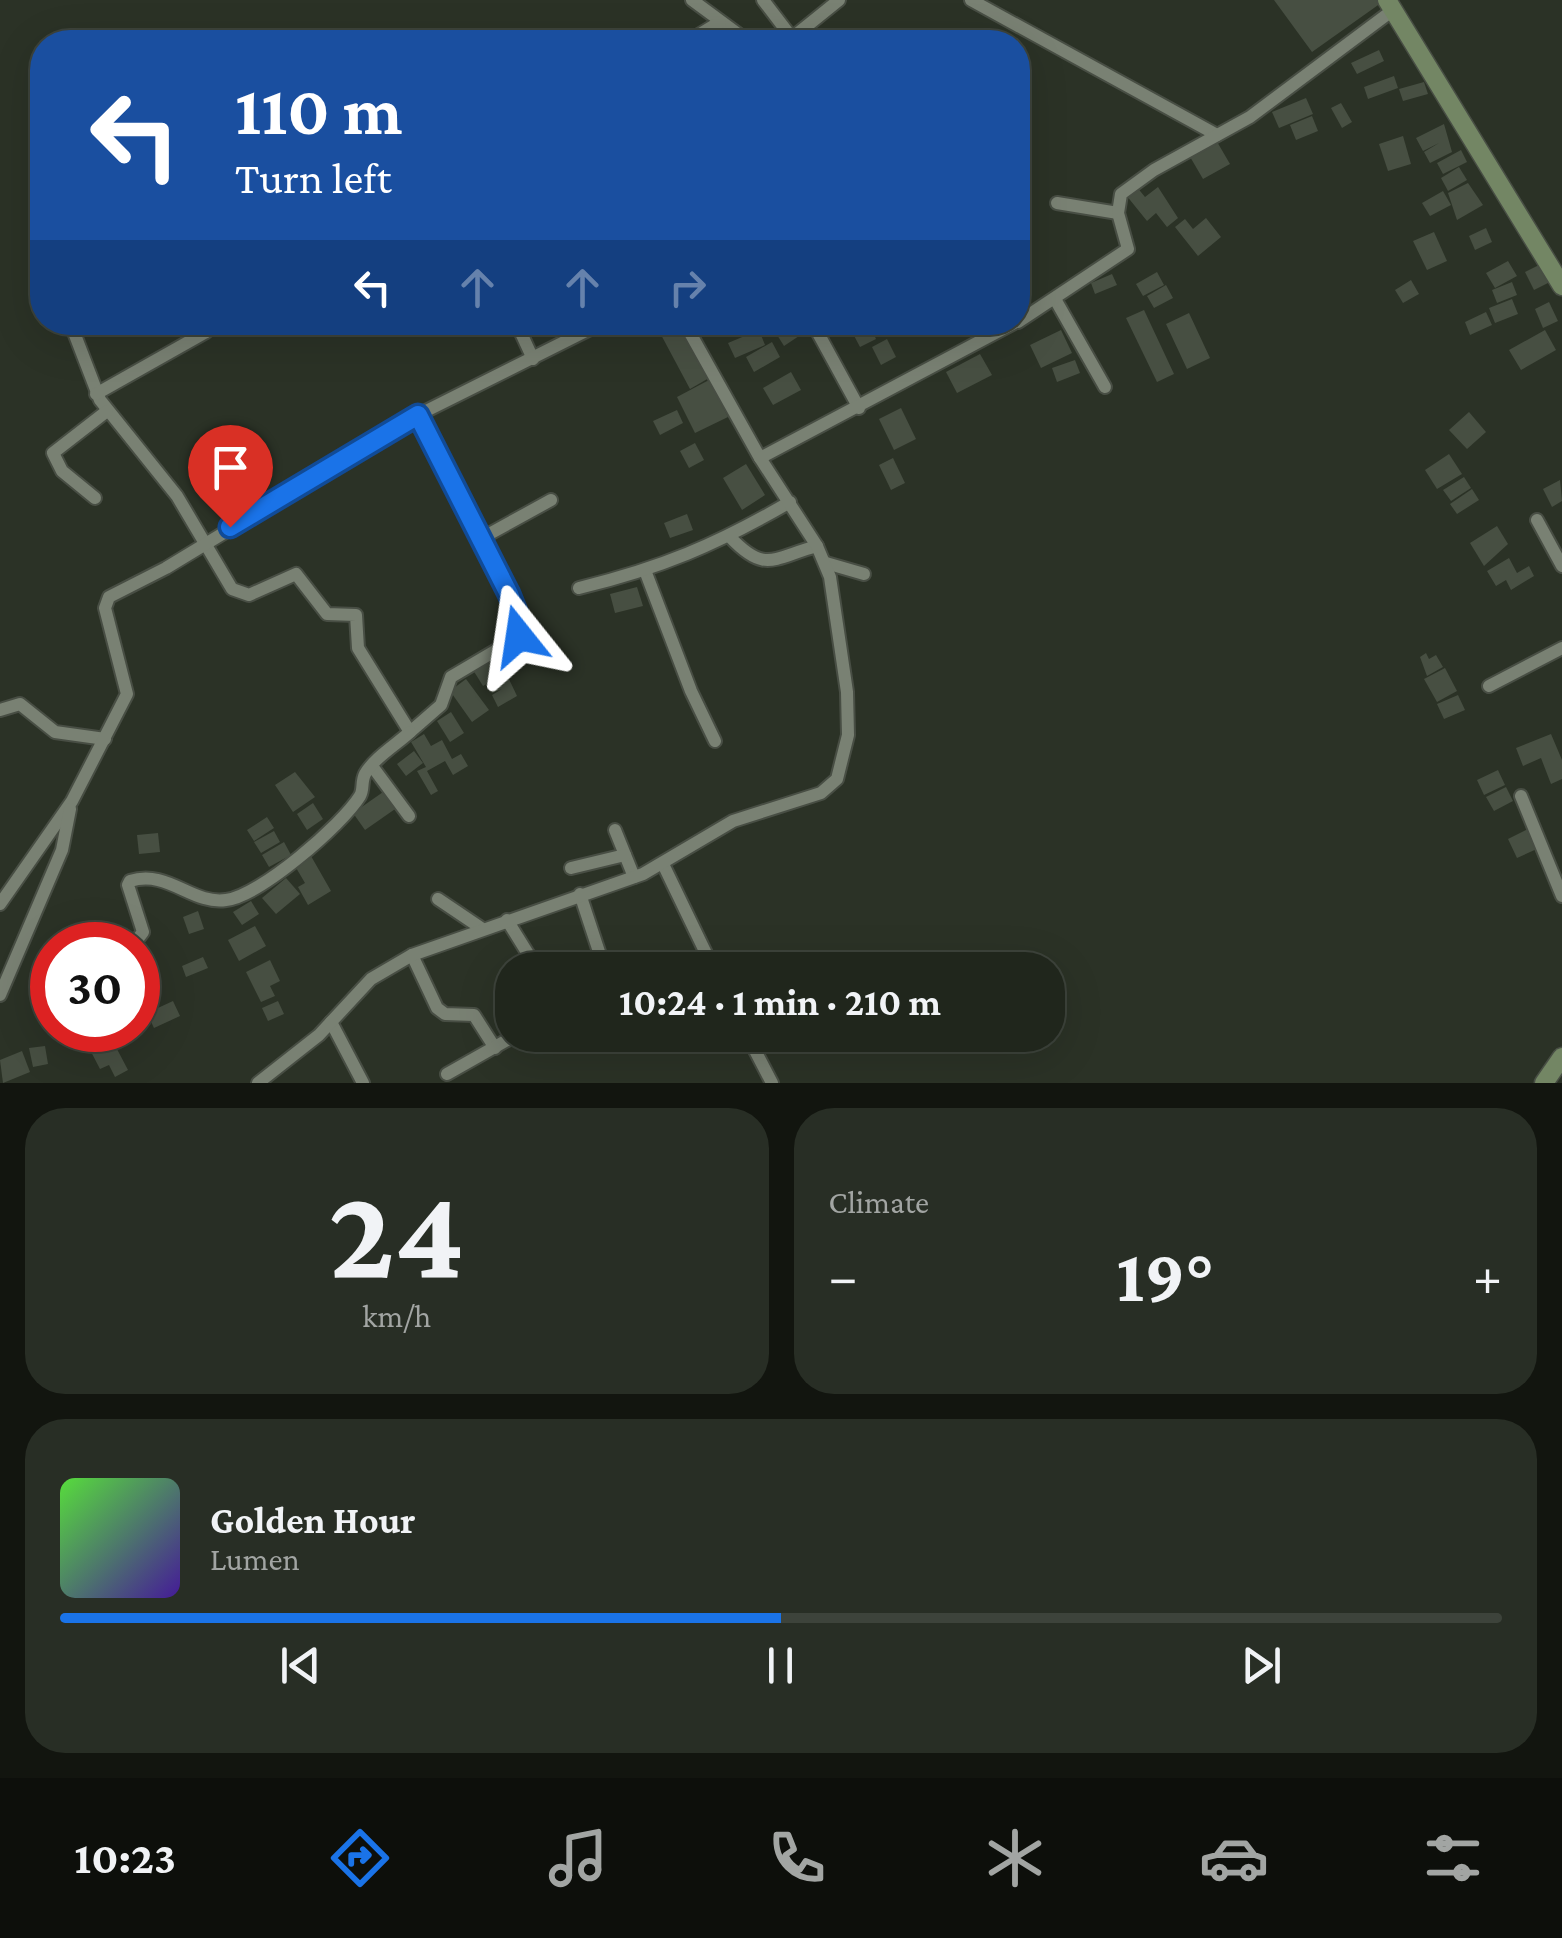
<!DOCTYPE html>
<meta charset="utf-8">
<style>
:root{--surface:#20261c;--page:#282e25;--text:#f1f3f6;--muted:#a2a5a3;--line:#3d433b;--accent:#1a73e8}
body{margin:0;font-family:"Crimson Pro",serif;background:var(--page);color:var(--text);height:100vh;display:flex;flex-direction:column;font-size:38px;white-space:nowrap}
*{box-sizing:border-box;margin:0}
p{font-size:32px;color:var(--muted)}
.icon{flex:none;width:55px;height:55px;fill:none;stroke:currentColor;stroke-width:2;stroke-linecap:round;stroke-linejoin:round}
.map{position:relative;height:1083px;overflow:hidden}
.details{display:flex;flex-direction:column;gap:25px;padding:25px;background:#12150f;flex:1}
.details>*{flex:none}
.guide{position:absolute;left:30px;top:30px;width:1000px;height:305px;border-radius:40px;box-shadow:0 10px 40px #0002,0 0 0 2px var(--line);background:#1a4fa0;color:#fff;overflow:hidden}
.speed{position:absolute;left:30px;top:922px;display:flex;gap:20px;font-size:50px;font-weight:700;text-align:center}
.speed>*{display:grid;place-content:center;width:130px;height:130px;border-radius:50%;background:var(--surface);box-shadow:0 10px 40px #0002,0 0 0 2px var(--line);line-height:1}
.speed .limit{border:15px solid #d22;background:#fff;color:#111}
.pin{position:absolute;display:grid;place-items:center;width:85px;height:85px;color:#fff;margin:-102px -42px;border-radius:50% 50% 50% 0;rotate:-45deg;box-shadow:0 0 10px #0007}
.pin .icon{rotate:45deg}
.me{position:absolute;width:110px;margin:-55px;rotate:345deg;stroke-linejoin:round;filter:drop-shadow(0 0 8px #0008)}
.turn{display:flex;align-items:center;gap:35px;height:210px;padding:0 40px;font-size:45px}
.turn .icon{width:130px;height:130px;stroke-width:2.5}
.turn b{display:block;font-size:70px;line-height:85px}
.lanes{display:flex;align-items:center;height:95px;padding:0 40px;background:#0003;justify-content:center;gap:50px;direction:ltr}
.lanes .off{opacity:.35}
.big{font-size:75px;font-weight:700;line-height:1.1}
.details .tile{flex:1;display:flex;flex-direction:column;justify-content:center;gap:15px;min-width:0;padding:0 35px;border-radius:40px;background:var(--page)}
.details .dial{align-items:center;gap:0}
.dial b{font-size:130px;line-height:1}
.song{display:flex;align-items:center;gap:30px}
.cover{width:120px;height:120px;border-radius:15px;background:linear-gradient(135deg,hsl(110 70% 55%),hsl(260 70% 35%))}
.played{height:10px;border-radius:5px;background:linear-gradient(90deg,var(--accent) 50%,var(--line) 50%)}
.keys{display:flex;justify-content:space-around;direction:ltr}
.heat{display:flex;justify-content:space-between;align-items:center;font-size:55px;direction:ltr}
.details .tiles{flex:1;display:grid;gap:25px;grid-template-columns:1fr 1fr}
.tile:last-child{grid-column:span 2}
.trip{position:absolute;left:495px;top:952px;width:570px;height:100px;border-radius:40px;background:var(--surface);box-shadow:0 10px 40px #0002,0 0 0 2px var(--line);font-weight:700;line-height:100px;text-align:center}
.tabs{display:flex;height:160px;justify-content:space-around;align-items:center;background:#0d0f0b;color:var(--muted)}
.tabs .icon{width:70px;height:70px}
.tabs .selected{color:var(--accent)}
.tabs b{font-size:45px;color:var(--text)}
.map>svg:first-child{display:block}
.building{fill:#474f42}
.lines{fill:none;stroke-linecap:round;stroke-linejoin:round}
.minor-casing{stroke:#484e44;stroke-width:16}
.secondary-casing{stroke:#484e44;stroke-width:21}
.minor{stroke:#798173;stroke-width:12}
.secondary{stroke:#738664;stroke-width:18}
.route-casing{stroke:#114b97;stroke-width:25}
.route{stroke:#1a73e8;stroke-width:18}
</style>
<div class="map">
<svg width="1562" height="1083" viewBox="0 0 1562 1083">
<rect width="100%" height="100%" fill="#2b3226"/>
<g class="building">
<path d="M1274,0H1379L1381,3L1312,52Z"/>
<path d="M1379,50L1384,61L1357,74L1351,63Z"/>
<path d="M1394,76L1398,88L1368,99L1364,87Z"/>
<path d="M1424,82L1428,94L1403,101L1399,89Z"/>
<path d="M1306,98L1313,114L1279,128L1272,112Z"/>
<path d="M1341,103L1352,122L1342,128L1331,108Z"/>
<path d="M1312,116L1318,131L1296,140L1290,125Z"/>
<path d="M1444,124L1452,152L1430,163L1424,152L1439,143L1423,151L1416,138Z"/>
<path d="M1403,136L1411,164L1388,171L1379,144Z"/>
<path d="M1216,140L1230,164L1203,179L1189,155Z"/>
<path d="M1461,150L1467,162L1443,174L1437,163Z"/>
<path d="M1459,167L1467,180L1448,191L1441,178Z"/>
<path d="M1468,183L1483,205L1457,220L1448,193Z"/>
<path d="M1136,186L1145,197L1158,187L1178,218L1167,227L1156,213L1147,221L1126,195Z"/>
<path d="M1443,191L1451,205L1430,216L1422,203Z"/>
<path d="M1206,218L1221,237L1198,256L1175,227L1185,219L1193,229Z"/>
<path d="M1486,228L1492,242L1475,250L1469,236Z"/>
<path d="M1434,232L1447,261L1427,270L1413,241Z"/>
<path d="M1508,261L1517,276L1495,288L1486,273Z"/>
<path d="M1541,264L1550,282L1534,290L1525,272Z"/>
<path d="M1157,272L1164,285L1143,296L1136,284Z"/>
<path d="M1112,274L1117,285L1095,294L1091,283Z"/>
<path d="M1411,280L1419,294L1403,303L1395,290Z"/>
<path d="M1512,282L1517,295L1497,303L1492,290Z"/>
<path d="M1166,285L1173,298L1154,308L1147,296Z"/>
<path d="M1512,299L1518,314L1495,323L1489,308Z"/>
<path d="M1549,302L1558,321L1543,328L1535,309Z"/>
<path d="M1144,310L1174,374L1157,382L1126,318Z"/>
<path d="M1486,312L1492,325L1470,335L1465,322Z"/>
<path d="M1189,313L1210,358L1187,369L1166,324Z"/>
<path d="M675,322H680L709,378L690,389L659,331Z"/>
<path d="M769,322H798L805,332L784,346Z"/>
<path d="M833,322H882L871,328L876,339L860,347L850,328L839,334Z"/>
<path d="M759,330L765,345L735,358L728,343Z"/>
<path d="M1061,330L1072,353L1041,368L1030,345Z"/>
<path d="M1545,330L1556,350L1521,370L1509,350Z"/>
<path d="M887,339L896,357L881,365L872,347Z"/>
<path d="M772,342L780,357L754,372L746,357Z"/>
<path d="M980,354L992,375L957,393L946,372Z"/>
<path d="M1075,360L1080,373L1057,382L1052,368Z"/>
<path d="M791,372L801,390L773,405L763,388Z"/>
<path d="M709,380L728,417L695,433L677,397Z"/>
<path d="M901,408L916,439L894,450L879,419Z"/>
<path d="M677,410L683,423L660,435L653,421Z"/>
<path d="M1469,412L1486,432L1467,449L1449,430Z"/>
<path d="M695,443L704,460L689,468L680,451Z"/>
<path d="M1449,454L1462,474L1437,489L1425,470Z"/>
<path d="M893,458L905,483L891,490L879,465Z"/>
<path d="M746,464L765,495L742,510L723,478Z"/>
<path d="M1464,477L1471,488L1451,501L1443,490Z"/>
<path d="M1560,480L1562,501L1552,507L1543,489Z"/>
<path d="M1472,489L1479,500L1457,514L1450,504Z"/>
<path d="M687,514L693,530L670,538L664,523Z"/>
<path d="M1497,526L1508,544L1484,566L1470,543Z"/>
<path d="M1509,558L1517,573L1529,566L1534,576L1511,590L1506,580L1496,586L1487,571Z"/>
<path d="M637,587L643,606L615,613L610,594Z"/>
<path d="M1426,653L1429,659L1436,655L1443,667L1427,676L1420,657Z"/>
<path d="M491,654L503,675L483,686L470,665Z"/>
<path d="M1445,668L1457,691L1437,702L1424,679Z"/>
<path d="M507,675L517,696L498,707L492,695L502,689L492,693L487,685Z"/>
<path d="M466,679L489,710L472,722L450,691Z"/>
<path d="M1458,695L1465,710L1444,719L1437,704Z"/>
<path d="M451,712L464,733L450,742L437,721Z"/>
<path d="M424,734L431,746L442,740L452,759L461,754L468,766L453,775L445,761L427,771L438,791L431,795L417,771L426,767L411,742Z"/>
<path d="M1551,734L1562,760V779L1551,784L1541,758L1523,766L1516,748Z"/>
<path d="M414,751L423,763L406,776L397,764Z"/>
<path d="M1498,770L1505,785L1484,795L1477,780Z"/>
<path d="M295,772L315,797L293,812L275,785Z"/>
<path d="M1506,787L1513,801L1494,811L1486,797Z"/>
<path d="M386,790L398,807L365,830L353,813Z"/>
<path d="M313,803L323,819L307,830L297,814Z"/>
<path d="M267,817L274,828L254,841L247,830Z"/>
<path d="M1530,828L1539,848L1517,858L1508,839Z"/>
<path d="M274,831L280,842L261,853L254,842Z"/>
<path d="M158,833L160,852L139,854L137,835Z"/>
<path d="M284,842L291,855L269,867L262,855Z"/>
<path d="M311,856L331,891L308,905L298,887L305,883L295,866Z"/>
<path d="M286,878L300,894L276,914L262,898Z"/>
<path d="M251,901L259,914L242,925L233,912Z"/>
<path d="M198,911L204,929L189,934L183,917Z"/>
<path d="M255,926L266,946L239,961L228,940Z"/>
<path d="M203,957L208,968L186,977L182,966Z"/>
<path d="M270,960L280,981L270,986L275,996L261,1002L246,972Z"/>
<path d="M173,1001L180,1016L154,1028L147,1013Z"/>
<path d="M278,1001L284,1014L268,1021L262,1008Z"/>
<path d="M108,1032L128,1070L115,1077L109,1065L100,1069L87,1044Z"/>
<path d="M45,1046L48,1064L33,1067L29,1048Z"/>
<path d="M22,1051L30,1072L3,1083L0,1060Z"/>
</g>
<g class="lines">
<defs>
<g id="minor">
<path d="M692,0L749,42"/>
<path d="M763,0L792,38"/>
<path d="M971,0L1217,135"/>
<path d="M687,42L720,22"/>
<path d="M787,42L839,0"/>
<path d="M1057,203L1118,213"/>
<path d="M1055,299L1105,387"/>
<path d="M70,322L100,400L177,496L232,589L249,595L296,574L327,614L356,615L358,648L410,732L441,705L451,677L517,638L522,631L500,575L418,415"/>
<path d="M516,322L533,359"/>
<path d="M684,322L760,458"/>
<path d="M812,322L859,408"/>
<path d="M1018,322L1128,249L1118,213L1121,194L1154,170L1250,117L1393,10"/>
<path d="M96,394L206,332"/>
<path d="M95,498L62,471L53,453L107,411"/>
<path d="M1537,520L1562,566"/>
<path d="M730,537C765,574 773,558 817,546"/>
<path d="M482,538L551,500"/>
<path d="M826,563L864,574"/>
<path d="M646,573L691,691L715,741"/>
<path d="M579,588C661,568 716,545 790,502"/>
<path d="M1489,686L1562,648"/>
<path d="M0,710L20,704L55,732L105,739"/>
<path d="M372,766L409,816"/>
<path d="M1521,796L1562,896"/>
<path d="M615,830L634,877"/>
<path d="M663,864L714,970"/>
<path d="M571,868L625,855"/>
<path d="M580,894L605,970"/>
<path d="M438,899L481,928"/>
<path d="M0,904L72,801L127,694L105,608L109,597L166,568L418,415L604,322"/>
<path d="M507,920L538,970"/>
<path d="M133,945L143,932L128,885L130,881C168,869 192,905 226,900C260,896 342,825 360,796C364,789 361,782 365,774C374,758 397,744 410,732"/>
<path d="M412,955L437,1008L445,1014L474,1015L495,1048"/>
<path d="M0,995L62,850L70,809"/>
<path d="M331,1022L363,1083"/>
<path d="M747,1035L772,1083"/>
<path d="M447,1074L516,1035"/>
<path d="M258,1083L319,1035L371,979L412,955L643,874L733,821L821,793L837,779L848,735L847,692L830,577L817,546L760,458L1016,322"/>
</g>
<g id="secondary">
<path d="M1387,0L1562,286"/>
<path d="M1544,1083L1562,1057"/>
</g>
</defs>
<use href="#minor" class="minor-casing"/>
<use href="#secondary" class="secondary-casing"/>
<use href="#minor" class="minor"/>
<use href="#secondary" class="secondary"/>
</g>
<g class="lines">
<defs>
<path id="route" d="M230,527L418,415L509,594L521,624L519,636"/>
</defs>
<use href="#route" class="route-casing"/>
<use href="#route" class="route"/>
</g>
</svg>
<div class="speed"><div class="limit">30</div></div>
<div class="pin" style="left:230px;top:527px;background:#d93025"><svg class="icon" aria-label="arrive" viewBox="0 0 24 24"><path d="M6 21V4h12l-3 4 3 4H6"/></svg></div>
<svg class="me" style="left:519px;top:636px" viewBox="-20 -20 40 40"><path d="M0-17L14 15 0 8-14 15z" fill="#1a73e8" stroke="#fff" stroke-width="4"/></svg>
<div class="trip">10:24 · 1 min · 210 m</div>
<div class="guide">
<div class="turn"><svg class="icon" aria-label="left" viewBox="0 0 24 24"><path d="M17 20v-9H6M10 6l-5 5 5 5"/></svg><div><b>110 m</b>Turn left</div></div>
<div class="lanes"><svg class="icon" aria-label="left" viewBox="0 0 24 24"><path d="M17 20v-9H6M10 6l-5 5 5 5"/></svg><svg class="icon off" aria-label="ahead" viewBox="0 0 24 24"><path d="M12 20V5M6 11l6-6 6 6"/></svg><svg class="icon off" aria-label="ahead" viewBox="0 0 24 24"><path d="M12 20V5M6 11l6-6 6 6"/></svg><svg class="icon off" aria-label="right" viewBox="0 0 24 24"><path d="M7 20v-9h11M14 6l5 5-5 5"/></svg></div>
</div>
</div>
<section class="details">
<div class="tiles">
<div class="tile dial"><b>24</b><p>km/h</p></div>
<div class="tile"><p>Climate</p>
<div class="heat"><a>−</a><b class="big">19°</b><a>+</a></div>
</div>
<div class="tile">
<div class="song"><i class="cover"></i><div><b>Golden Hour</b><p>Lumen</p></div></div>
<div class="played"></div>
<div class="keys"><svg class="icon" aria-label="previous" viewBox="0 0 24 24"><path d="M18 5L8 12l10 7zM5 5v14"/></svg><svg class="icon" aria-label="pause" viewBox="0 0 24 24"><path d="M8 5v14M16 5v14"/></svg><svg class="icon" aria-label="next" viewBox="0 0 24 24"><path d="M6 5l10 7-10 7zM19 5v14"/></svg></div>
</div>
</div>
</section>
<nav class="tabs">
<b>10:23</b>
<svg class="icon selected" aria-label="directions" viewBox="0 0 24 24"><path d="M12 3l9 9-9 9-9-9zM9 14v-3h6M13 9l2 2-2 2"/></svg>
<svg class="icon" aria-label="music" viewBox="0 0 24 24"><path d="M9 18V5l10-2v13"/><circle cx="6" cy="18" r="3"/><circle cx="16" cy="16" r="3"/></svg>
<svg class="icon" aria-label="phone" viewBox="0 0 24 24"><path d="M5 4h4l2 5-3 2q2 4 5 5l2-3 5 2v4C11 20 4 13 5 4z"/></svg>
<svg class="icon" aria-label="climate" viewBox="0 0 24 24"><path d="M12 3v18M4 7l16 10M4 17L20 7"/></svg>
<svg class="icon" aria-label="car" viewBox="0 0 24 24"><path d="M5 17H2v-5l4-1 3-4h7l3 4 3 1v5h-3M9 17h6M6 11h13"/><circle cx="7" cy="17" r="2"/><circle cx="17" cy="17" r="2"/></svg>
<svg class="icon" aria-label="filters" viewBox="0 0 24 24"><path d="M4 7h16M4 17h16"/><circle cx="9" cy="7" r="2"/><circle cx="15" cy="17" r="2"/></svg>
</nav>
